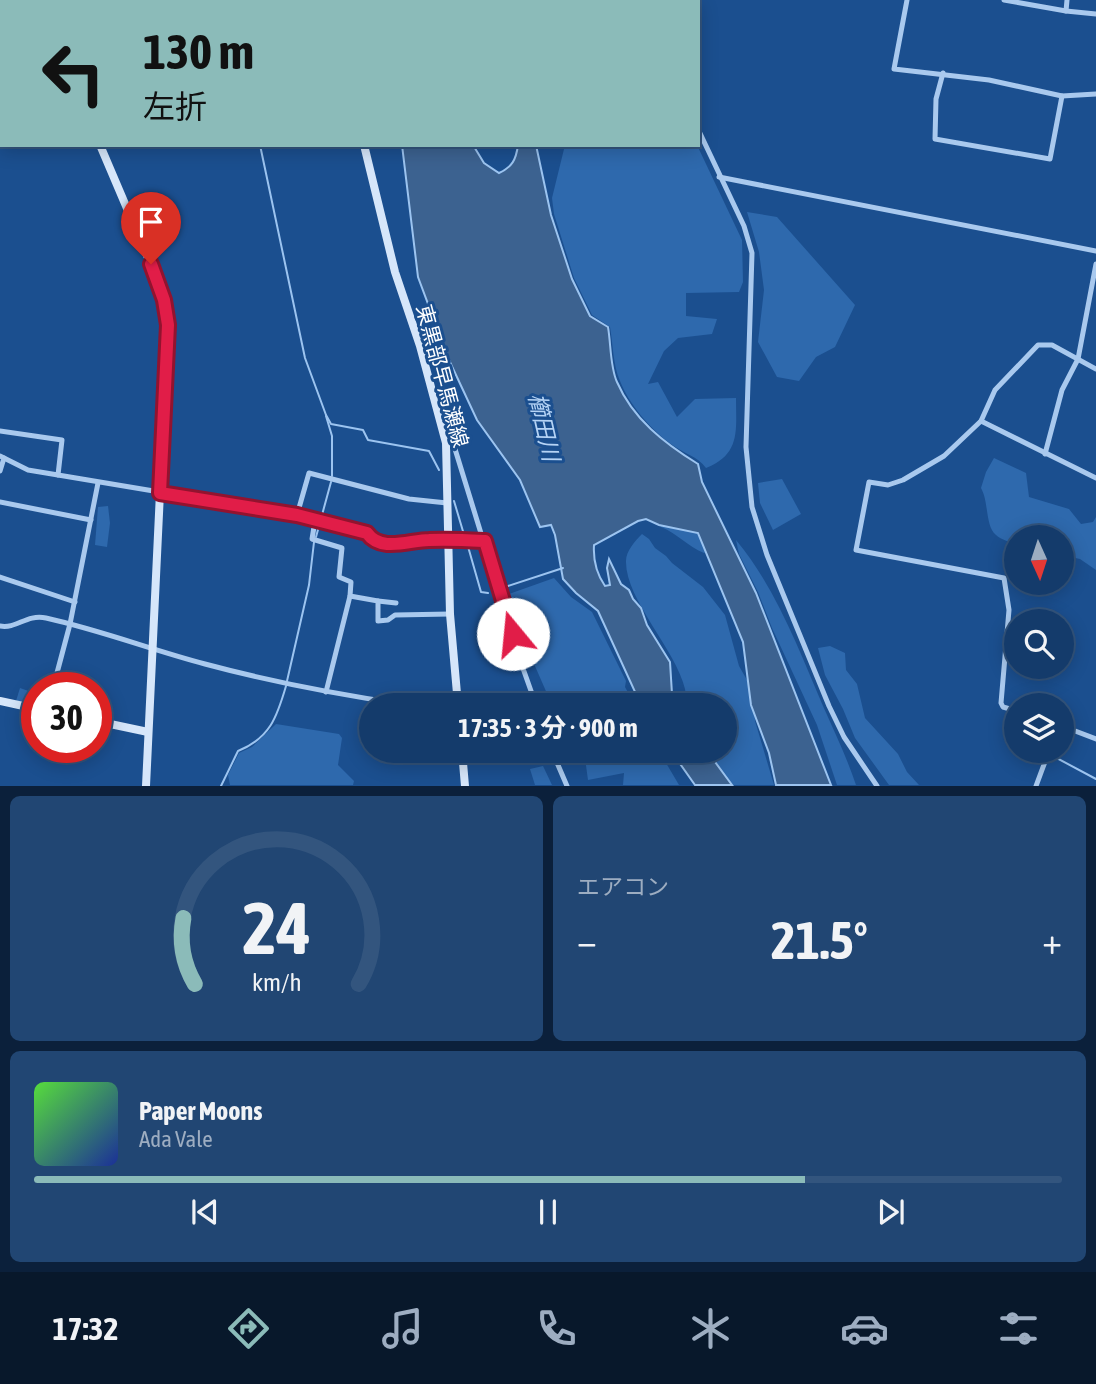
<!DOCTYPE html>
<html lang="ja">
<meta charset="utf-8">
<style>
:root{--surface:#143b6b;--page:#214673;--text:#f1f3f6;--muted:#9dadc1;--line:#33557e;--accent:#8bbbb9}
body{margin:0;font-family:"Asap Condensed","Noto Sans JP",sans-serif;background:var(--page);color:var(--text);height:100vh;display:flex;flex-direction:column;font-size:26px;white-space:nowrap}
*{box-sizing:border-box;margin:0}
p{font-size:23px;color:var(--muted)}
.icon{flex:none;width:38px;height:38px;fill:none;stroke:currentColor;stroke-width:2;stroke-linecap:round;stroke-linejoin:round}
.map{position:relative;height:786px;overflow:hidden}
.details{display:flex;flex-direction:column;gap:10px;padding:10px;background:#0b203b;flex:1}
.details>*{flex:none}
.guide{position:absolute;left:0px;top:0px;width:700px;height:147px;box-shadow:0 4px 18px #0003,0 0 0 2px var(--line);background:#8bbbb9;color:#111;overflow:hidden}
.needle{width:46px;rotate:177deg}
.buttons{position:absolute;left:1004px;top:525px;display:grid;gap:14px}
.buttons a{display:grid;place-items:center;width:70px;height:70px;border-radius:50%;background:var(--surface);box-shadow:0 4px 18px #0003,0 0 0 2px var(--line);font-size:35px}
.speed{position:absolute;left:21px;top:672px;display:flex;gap:14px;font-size:35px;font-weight:700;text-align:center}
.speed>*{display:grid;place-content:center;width:91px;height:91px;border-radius:50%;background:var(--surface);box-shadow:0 4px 18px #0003,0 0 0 2px var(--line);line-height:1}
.speed .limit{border:10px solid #d22;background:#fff;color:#111}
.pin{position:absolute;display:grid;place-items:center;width:60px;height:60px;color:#fff;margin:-72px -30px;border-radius:50% 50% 50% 0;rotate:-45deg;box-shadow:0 0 7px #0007}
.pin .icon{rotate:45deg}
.me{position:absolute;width:77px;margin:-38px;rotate:343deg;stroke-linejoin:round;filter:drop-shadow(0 0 5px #0008)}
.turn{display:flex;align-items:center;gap:24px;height:147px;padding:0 28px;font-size:32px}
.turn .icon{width:91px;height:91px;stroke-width:2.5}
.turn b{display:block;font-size:49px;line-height:60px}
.big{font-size:52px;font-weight:700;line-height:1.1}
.details .card{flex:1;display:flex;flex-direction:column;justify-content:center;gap:10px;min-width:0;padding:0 24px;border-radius:10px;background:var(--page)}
.details .dial{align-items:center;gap:0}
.dial svg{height:182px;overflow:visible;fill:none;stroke:var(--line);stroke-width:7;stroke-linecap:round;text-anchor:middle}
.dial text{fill:var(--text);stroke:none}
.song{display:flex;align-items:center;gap:21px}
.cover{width:84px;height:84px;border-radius:10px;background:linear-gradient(135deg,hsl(110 70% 55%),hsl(230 70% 35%))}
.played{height:7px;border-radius:4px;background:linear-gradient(90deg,var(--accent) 75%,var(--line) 75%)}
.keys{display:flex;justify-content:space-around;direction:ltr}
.heat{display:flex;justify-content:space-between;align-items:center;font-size:38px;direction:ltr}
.details .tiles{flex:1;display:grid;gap:10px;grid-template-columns:1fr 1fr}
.card:last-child{grid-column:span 2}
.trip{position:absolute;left:359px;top:693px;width:378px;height:70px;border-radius:35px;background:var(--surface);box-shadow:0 4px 18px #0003,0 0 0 2px var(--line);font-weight:700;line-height:70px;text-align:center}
.menu{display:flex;height:112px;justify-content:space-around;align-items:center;background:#08182b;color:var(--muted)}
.menu .icon{width:49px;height:49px}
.menu .selected{color:var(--accent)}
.menu b{font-size:32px;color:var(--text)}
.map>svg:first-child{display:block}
.green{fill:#2e69ad}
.water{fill:#3c6290;stroke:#9cc4f0;stroke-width:2}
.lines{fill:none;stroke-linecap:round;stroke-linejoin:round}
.stream{stroke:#9cc4f0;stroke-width:2}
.street{stroke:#a9c9ee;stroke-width:5}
.secondary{stroke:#d6e6fa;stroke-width:8}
.route-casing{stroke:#92132f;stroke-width:18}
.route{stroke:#e11d48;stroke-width:12}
.labels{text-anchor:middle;stroke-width:6;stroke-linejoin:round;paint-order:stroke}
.street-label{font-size:21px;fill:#fff;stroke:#1b4f8f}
.water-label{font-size:23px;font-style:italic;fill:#b5d3f5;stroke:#1b4f8f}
</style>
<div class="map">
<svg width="1096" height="786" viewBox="0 0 1096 786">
<rect width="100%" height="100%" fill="#1b4f8f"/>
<g class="green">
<path d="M565,145H697L742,240L743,282L739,292L686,293V316L717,319L712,334L678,338L664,351L648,384L658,382L677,417L695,399L736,398C736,430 741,454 706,468C698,456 682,453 671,444C650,429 629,404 620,381C613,365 613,344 610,327L592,315L574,278L554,214L552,198Z"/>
<path d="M747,212L777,217L855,305L835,347L816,357L799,381L777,377L758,342L764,290L759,252Z"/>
<path d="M994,458L1026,473L1029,497L1069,509L1081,524L1093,522L1096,517V570L1080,559L1062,555V537H1017V545C1011,542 1001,540 996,535C985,526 989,502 981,488L986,472Z"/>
<path d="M782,479L801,514L773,530L760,503L758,483Z"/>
<path d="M108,506L110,523L107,547L95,545L98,507Z"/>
<path d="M689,510L708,551L704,553C687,546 678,534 661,527L657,515Z"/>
<path d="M642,534L649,539L655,548L666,556L672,563L703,587L725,615L739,666L747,680L754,706L755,721L774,785H723L707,751H724V705H686C686,700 686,694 685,689C676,650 625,599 626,561C626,551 635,541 642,534Z"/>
<path d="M736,540C776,588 799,650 823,706C835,733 847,758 856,785H837L817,725L772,628L758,592L739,554Z"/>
<path d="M554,578L571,597L592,612L626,681L625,687L635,705H552L521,634L509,594Z"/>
<path d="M830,646L845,653L846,670L857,684L865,718L898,754L907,772L919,785H889L855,738L843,709L825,675L818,648Z"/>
<path d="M20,688L37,694V705L16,701Z"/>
<path d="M276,724L339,734L342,738L338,765L354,781L353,785H230L228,775L239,753L252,747Z"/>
<path d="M584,751H659L679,785H623L624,773L588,780Z"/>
<path d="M543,766L552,785H535L530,769Z"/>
</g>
<g class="water">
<path d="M402,145H473L484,163L499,173C512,167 516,160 518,145H536L551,215L572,279L590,316L608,327C611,344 610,367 617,382C633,419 664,443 698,464L702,482L756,593L831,785H776L769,753L751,705L743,642L698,533L659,525L646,519L638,521L594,545C593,561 596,573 605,586L610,585L607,568L609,559L621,584L629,590L633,599L641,608L647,625L670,662L672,694L679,705H641L598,611L576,593L563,579L555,535L551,525L540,527L520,480L477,420L449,360L418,277Z"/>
<path d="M671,751H707L732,785H695Z"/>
</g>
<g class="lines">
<g class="stream">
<path d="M229,0V2"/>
<path d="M260,145L305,358L326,415L331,424L363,430L368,440L429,451L439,470"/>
<path d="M326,416L332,436V476"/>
<path d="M454,501L465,538"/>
<path d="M316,537L331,482"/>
<path d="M467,543L481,592L488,593"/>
<path d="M505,587L563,568"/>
<path d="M287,681L309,585L314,542"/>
<path d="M1051,755L1096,779"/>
<path d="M221,786L238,751C270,738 277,717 286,686"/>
</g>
<g class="street">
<path d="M672,0V2"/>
<path d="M907,0L894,69L989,80L1062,96L1096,94"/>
<path d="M1004,0L1066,11L1096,14"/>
<path d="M1066,11L1067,0"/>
<path d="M943,73L936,99L935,139L1050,159L1062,96"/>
<path d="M698,129L744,226L752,253L746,447L752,507L767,555L829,706L844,737L877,786"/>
<path d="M719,177L1096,251"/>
<path d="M434,395L439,397L520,660L536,705"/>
<path d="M981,421L1096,478"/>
<path d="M0,431L62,440L58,475L297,515L367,533C381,552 410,540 429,540C448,539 466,540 484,541"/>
<path d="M1045,454L1062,390L1078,359L1096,264"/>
<path d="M0,456L4,458L0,471"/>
<path d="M4,458L28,470L58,475"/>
<path d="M0,502L91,520"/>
<path d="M297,515L309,473L409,499L447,503"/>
<path d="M315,521L312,539L342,548L339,577L351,582L350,596L378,601V621L388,620L395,615L450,614"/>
<path d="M0,577L75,602"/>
<path d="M378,601L396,603"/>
<path d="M0,626C17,629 26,614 46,618C100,630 152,650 205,664C272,682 341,695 409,705"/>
<path d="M53,688L70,624L98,483"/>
<path d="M326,692L350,596"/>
<path d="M1017,711L1003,707L1001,703L1009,610L1004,578L856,550L869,482L888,485L903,480L944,456L981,421L995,390L1038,345H1052L1096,369"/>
<path d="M1062,726L1096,739"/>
<path d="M552,751L567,786"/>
<path d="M1036,786L1049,751"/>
</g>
<g class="secondary">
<path d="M55,0V2"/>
<path d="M332,0L333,2"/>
<path d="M100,145L160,286L168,325L146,786"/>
<path d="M364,145L395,272L420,346L446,443L450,614L458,705"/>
<path d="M0,701L37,709"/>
<path d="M96,721L148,732"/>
<path d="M462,751L465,786"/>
</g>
</g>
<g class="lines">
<defs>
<path id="route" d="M151,264L164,300L168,325L160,493L297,515L367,533C381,553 410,540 429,540C448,539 466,540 485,541L513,634"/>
</defs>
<use href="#route" class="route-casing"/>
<use href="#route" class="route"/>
</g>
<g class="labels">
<g class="street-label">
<text transform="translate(442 376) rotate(75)" y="7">東黒部早馬瀬線</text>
</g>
<g class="water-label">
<text transform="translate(544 427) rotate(77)" y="8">櫛田川</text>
</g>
</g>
</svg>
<div class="buttons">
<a><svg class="needle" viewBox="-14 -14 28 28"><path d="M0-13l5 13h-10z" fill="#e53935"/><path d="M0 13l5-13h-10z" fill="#9dadc1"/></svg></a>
<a><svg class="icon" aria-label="search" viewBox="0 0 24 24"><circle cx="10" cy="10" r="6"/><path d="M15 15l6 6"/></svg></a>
<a><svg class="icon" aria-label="layers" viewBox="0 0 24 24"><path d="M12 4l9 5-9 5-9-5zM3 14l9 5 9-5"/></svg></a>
</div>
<div class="speed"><div class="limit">30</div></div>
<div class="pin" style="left:151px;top:264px;background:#d93025"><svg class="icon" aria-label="arrive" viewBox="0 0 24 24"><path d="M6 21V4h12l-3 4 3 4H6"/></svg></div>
<svg class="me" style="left:513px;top:634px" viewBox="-20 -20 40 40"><circle r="19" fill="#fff"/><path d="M0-13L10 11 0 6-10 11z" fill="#e11d48"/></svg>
<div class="trip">17:35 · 3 分 · 900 m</div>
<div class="guide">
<div class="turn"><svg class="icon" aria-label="left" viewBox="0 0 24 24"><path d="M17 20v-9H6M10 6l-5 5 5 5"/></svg><div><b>130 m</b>左折</div></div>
</div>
</div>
<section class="details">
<div class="tiles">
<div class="card dial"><svg viewBox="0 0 100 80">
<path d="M14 69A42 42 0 1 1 86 69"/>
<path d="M14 69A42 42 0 0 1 9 40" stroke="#8bbbb9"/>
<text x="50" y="56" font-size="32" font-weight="700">24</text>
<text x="50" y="72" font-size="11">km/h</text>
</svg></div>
<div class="card"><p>エアコン</p>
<div class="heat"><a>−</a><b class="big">21.5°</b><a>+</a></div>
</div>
<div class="card">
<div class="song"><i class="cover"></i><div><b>Paper Moons</b><p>Ada Vale</p></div></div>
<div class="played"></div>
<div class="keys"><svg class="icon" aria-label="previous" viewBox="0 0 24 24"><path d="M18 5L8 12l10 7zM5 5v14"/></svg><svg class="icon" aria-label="pause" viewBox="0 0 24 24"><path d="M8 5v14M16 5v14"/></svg><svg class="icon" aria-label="next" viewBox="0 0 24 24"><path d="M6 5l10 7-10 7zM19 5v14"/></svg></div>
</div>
</div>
</section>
<nav class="menu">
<b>17:32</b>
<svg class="icon selected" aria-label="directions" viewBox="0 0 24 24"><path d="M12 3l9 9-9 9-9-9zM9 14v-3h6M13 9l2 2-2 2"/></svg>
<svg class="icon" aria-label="music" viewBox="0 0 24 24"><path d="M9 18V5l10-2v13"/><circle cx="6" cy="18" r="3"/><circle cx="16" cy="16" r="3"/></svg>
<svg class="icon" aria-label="phone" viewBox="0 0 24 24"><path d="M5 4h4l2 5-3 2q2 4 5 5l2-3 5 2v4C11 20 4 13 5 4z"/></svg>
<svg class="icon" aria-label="climate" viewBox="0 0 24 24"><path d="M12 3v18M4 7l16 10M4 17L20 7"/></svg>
<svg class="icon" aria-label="car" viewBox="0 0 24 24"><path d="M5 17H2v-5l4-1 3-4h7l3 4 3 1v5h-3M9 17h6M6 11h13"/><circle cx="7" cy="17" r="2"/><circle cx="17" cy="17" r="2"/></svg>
<svg class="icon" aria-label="filters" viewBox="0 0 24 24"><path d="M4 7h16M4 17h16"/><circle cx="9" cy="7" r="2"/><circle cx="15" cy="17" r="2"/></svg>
</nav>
